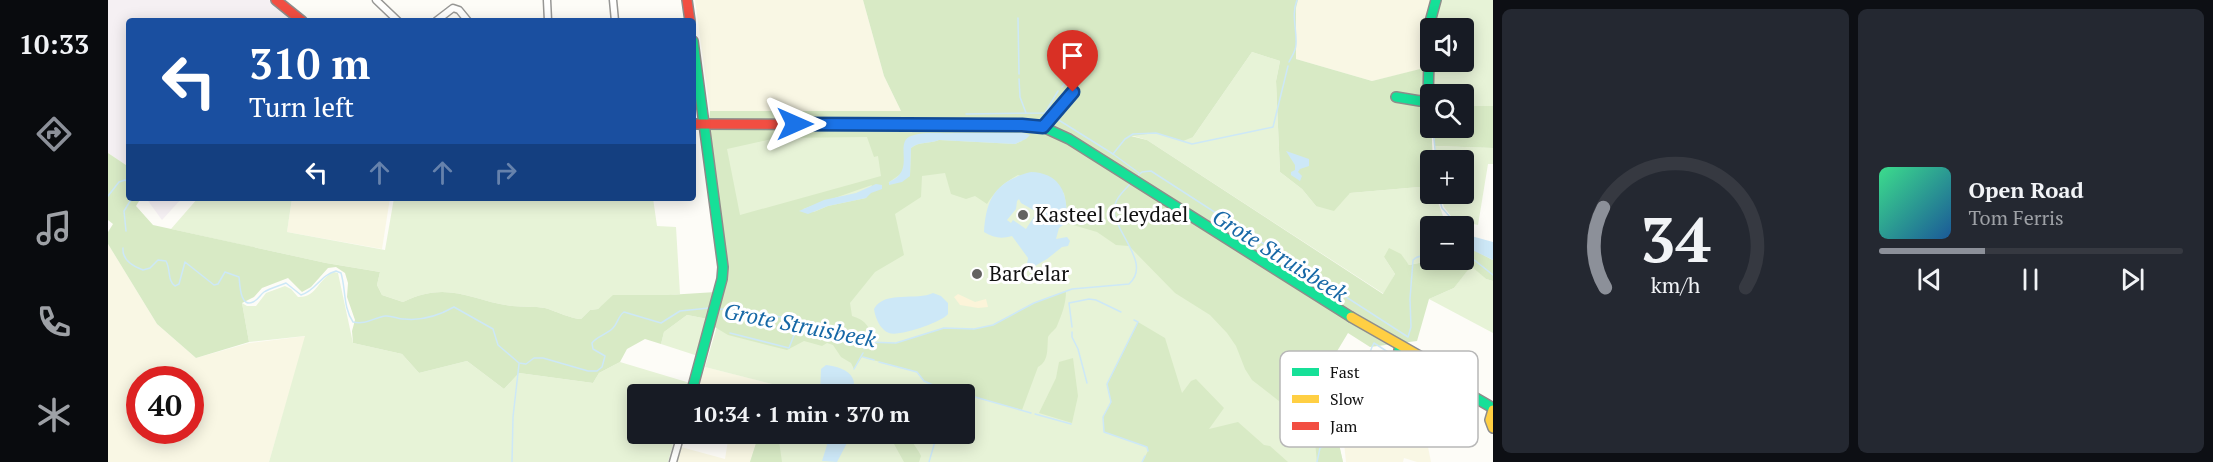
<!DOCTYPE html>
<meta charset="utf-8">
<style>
:root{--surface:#171b24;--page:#242831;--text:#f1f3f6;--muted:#9ea1a6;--line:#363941;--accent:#8c9099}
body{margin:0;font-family:"PT Serif",serif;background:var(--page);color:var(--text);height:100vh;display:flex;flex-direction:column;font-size:22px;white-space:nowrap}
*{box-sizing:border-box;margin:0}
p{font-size:20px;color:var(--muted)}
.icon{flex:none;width:33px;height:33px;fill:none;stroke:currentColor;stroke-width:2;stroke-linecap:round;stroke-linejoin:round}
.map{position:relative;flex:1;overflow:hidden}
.details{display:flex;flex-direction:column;gap:9px;padding:9px;background:#0d0f14;width:720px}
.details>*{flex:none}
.top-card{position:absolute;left:18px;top:18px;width:570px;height:183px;border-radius:6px;box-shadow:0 3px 15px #0003;background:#1a4fa0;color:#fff;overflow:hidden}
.tools{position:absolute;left:1312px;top:18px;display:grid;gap:12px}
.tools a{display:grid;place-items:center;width:54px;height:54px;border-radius:6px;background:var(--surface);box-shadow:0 3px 15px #0003;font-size:30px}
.speed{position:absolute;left:18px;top:366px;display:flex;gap:12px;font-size:30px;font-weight:700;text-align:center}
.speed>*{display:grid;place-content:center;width:78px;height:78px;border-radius:50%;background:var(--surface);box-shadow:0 3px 15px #0003;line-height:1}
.speed .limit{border:9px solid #d22;background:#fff;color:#111}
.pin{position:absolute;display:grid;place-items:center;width:51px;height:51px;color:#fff;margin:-62px -26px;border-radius:50% 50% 50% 0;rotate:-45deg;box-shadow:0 0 6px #0007}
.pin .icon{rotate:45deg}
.me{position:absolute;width:66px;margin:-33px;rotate:90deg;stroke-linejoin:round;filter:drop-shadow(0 0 4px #0008)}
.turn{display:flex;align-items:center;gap:21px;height:126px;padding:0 24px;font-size:27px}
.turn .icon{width:78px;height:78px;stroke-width:2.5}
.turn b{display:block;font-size:42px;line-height:51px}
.lanes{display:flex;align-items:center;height:57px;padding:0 24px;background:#0003;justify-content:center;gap:30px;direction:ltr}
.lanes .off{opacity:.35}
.details .card{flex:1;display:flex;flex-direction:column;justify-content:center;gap:9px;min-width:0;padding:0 21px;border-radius:9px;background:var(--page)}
.details .dial{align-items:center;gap:0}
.dial svg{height:156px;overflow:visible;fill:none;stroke:var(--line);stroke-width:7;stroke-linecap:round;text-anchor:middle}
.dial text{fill:var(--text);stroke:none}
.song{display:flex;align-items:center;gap:18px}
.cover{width:72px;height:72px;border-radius:9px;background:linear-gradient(135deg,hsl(150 70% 55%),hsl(210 70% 35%))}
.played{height:6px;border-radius:3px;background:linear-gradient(90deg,var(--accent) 35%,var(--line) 35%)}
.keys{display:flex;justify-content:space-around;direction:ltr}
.details .tiles{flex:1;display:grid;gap:9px;grid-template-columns:repeat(2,1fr)}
.trip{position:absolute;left:519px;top:384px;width:348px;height:60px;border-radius:6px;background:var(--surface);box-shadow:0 3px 15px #0003;font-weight:600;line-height:60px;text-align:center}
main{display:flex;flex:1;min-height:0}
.menu{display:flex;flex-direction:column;width:108px;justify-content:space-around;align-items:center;background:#090b0e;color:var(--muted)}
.menu .icon{width:42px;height:42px}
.menu .selected{color:var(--accent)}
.menu b{font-size:27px;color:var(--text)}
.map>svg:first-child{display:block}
.industrial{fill:#f5f0f3}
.farmland{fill:#f9f7e4;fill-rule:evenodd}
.green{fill:#e7f3d7}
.forest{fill:#d8eac5;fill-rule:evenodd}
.sand{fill:#fcf4d9}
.water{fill:#cde8f7;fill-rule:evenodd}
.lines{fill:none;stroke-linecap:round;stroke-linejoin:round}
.stream{stroke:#cde8f7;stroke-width:1.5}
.street-casing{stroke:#979795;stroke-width:9}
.fast-casing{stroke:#8e8d8b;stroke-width:12}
.slow-casing{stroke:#8e8d8b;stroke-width:12}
.jam-casing{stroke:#8e8d8b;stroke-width:12}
.street{stroke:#fffffe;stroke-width:6}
.fast{stroke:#16e098;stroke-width:9}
.slow{stroke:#ffcf43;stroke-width:9}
.jam{stroke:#f24e42;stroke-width:9}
.route-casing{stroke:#114b97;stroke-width:15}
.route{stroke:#1a73e8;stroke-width:10}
.poi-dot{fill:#646362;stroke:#fff;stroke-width:2}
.labels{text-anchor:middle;stroke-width:6;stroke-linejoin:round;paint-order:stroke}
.poi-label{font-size:21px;fill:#111;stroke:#fff;text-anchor:start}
.water-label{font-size:22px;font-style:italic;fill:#1768a6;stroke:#fff}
.key{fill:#fff;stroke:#b8b8b8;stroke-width:1.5}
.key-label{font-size:16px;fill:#111}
</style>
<main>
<nav class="menu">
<b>10:33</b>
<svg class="icon selected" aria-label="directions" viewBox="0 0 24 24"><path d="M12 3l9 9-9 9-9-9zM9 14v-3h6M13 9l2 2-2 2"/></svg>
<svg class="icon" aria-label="music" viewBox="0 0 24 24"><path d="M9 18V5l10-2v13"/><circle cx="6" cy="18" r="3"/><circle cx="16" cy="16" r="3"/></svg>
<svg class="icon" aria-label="phone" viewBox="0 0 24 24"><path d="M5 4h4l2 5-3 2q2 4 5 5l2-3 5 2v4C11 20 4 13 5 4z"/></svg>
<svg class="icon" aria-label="climate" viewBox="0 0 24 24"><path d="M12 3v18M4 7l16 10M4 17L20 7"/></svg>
</nav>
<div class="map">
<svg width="1385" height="462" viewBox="0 0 1385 462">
<rect width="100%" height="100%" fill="#fdfcf7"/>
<g class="industrial">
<path d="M0,0H161L186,21H21V167L0,153Z"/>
<path d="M38,198H74L54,220Z"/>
</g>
<g class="farmland">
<path d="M587,0H755L776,76L793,111H602Z"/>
<path d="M1190,0H1324L1318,68L1264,81L1188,59V8Z"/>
<path d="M184,198H282L274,249L179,232Z"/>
<path d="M0,244L49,324L88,358L141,343L198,336L161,462H0ZM32,380H82V430H32Z"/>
<path d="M597,367L665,384L662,394L589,393Z"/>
<path d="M1248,374L1261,385L1265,383L1273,388L1318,437L1323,462H1309L1296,458L1295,462H1238L1234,424L1236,404Z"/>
<path d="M621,434H651L642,462H569L573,447L617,459Z"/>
</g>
<g class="green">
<path d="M1332,0H1385V106H1356V94H1325L1324,62H1356V28H1326Z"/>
<path d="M1144,52L1172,61L1168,81L1172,172L1194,189L1208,206L1242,193L1323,186V194H1327C1330,205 1337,215 1336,226H1323V260H1326L1301,265L1294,257H1276L1287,274L1276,294L1039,140L1022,135L1048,133L1085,137Z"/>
<path d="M919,131L1225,420L1235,462H642L651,434H856V394H662L664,384L597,367L614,309L601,137Z"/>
<path d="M1327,146L1385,148V164H1380L1370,225L1346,220L1336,207L1332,194H1356V160H1329Z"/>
<path d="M90,198H184L179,232L277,250L286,198H545L549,226L568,227L572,294L499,302L490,309L482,310L473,319C464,319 447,311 437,308C426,306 415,307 404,306C361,300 340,280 295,302L274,295L269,285L272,272L218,263L63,229Z"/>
<path d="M1363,265L1378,279L1385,281V333L1321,299L1346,288Z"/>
<path d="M226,272L230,273L245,343L294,354L311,373L359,361L396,389L411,373L485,383L491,373L512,362L582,383L579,394H530V434H568L560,462H161L197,336L141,342L134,303L139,306H148L158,293L177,286L183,289L190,297C209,298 210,278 226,272Z"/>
<path d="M579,315L600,319L590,356L553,344L556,332Z"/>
</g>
<g class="forest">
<path d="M755,0H1190L1188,8V59L1264,81L1316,68C1324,97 1323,130 1325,160H1323V186L1242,193L1226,211L1208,206L1194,189L1172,172L1168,81L1172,61L1144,52L1085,137L1075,141L1048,133L1023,136L1039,140L1275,294L1287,274L1276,257L1281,248L1293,254L1301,265L1326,260H1356V246L1360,247L1385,260V281L1378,279L1363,266L1346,288L1321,299L1309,341L1262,347L1240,333L1216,373L1214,380L1215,386L1222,403L1235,462H1209L1207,442L1202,428L1194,419L1144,380L1137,369L1128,346L1119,333L1102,315L1067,293L1021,246L1008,245L989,232L958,223L959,210L956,193L910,175C895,183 888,190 879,204L867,196L858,199L843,194L837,173L814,176L813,197L787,214L796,255L767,272L742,303L744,316C758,320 763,328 766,343H788L836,328L866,329L885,325L926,303L958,291C958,304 954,314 949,326C948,329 942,333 940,337C939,349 941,361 930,367L914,410L825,385L816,381L809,372L754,357L746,369L743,363L733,357L725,345L719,343L714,346L696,341L679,350L620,335L605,326L616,280L599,137L602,111H793L776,76ZM846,133H903L908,134L914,141L907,144L831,140C821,144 812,141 803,148L802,176L780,183L794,173L804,136ZM759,137L766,157L770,156L773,176L632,215L619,149L668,138ZM764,185L758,198L720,206L706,212L695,209Z"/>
<path d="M1356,106H1385V148L1327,146L1326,128H1356Z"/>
<path d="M0,153L21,167V198H33L28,206L45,225L218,263L272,272L269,285L274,295L295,302C340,280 361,300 404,306C415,307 426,306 437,308C447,311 464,319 473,319L482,310L490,309L505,295H560L608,292L600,319L579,315L556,332L553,344L537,339L519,349L512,362L491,373L485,383L411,373L396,389L359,361L311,373L294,354L245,343L244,331L247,320L239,297L240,283L237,273L228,267L220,268L203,287L194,292L180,278L154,288L146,297L134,303L141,342L88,358L49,324L0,244V232L5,224L0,220Z"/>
<path d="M1030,322L1057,338L1074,393L1083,381L1088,379L1116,408L1101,429L1130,422L1156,445L1162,446L1180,462H1034L1040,451L1039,447L996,432L995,417L1003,402L999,384Z"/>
<path d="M965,358L970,396L964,423L931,413L948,378L951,362Z"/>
<path d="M651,434H670L674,462H642Z"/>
<path d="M788,434H801C803,442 810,449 813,456L811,462H796L786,444Z"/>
</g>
<path class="sand" d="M850,294L867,302L878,299L880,307L870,308L852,305L846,297Z"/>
<g class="water">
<path d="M846,133H915L922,135L918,139L907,144L831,140C821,144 812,141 803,148L802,176L794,182L781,185V182C809,171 785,143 803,136C816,131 833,134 846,133Z"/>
<path d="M1178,151L1201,159V166L1192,169L1190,172L1194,176L1192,181L1183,175V172L1187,170V165Z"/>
<path d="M923,172C954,173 961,196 958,223L951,228L948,239L959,237L962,241L960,246L954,247L939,259L908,277L905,272L919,264L920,258L904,236C893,239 886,238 876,232C878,198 888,181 923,172ZM911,199L913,203L929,212L918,229L905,220L903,223L899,220L908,209L909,201Z"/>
<path d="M768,184L774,185V189L763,193L758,198L720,206L700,214L691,211L716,200L748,193Z"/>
<path d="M1356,234L1385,242V260L1356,246V242L1361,241L1356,239Z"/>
<path d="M825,293L833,296L840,303V314C834,322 791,337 781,333C772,330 767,317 766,309C776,290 809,301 825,293Z"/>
<path d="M718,365C727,366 741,369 745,379C747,383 745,390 746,394H712L713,369Z"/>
<path d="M714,434H740L738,445L729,462L714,461L719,445Z"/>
</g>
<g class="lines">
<g class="stream">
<path d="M910,18L911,74"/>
<path d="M1181,62C1184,56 1188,51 1188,44C1189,29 1183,15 1189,0"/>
<path d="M911,79L912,97L918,113"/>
<path d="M954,87L969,70"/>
<path d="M858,114L937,113L950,91"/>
<path d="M949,119L1005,154L1031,173"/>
<path d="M1325,128L1328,160"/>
<path d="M1005,154L1017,139L1025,134L1048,133L1084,144L1165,127L1180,66"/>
<path d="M1028,177L1034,172L1043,171L1300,337L1303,327L1302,299L1305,260C1316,249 1324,265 1335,268L1349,260"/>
<path d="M1330,194L1334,208L1342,217"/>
<path d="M0,196L11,182L17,180L21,183"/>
<path d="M18,231L16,211L24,198"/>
<path d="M15,248C14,260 24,266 35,270L42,268L50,260L58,261C63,270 59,280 67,286L71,284L77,262L106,285L110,284L117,272L131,277C132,285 132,308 145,302C150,300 152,295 156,292C162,288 171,286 178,283L193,295C208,291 212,275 228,271L233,273C238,290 235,307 245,322C258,325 265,318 277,316C283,315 290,319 296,319C314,321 330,316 346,307L385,329L390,345L411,363L418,364L426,358H435L480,371H489L494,367L497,356L485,349L484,343C489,336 498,335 505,328C510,323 510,316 516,312L553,323L572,311L601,308"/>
<path d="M1356,258L1365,259L1385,275"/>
<path d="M611,309L633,310L690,320L758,342L788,343L836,328L866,329L885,325L926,303L964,289L1021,284C1044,264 1007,233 1006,211C1006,199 1016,191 1023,183"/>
<path d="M1026,320L1030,322L999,384L1003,402L995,417L996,432L1039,447L1040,451"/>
<path d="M964,327L961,303L981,299L988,300L1013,312"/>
<path d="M964,332V337L970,349L979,383"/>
<path d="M622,333L681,348L688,330"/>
<path d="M756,349L758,342"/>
<path d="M755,357L766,360"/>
<path d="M771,362L809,372L816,381L825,385L923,413"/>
<path d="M746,369L755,353"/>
<path d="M927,414L963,424"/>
<path d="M404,462L405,417L411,364"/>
<path d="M821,462L828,438"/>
<path d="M1034,462L1037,456"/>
<path d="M1209,462L1212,448C1241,438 1227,408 1237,386C1242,375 1251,370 1258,361C1262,356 1262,349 1266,343L1286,356H1289"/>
</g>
<defs>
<g id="street">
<path d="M268,0L290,21"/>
<path d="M439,0L440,21"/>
<path d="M505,0L507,21"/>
<path d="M328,21L345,8L351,10L360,21"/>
<path d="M935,127L965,92"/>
<path d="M565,462L573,434"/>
</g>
<g id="fast">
<path d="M1288,97L1312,101L1320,98L1322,22L1328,0"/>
<path d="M903,125L935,127L961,139L1243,317"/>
<path d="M1291,350L1314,367L1385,408"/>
<path d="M583,394L614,279L615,267L585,41"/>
</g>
<g id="slow">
<path d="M1243,317L1329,366L1359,391"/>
<path d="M1385,410L1382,420L1385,428"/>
</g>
<g id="jam">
<path d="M168,0L194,21"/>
<path d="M579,0L582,21"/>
<path d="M585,124L903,125"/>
</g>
</defs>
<use href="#street" class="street-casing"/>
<use href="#fast" class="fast-casing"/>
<use href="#slow" class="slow-casing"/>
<use href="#jam" class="jam-casing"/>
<use href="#street" class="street"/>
<use href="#fast" class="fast"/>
<use href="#slow" class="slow"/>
<use href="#jam" class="jam"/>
</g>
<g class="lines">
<defs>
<path id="route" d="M687,124L914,125L935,127L965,92"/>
</defs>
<use href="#route" class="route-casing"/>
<use href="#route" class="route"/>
</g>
<g class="poi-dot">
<circle cx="915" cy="215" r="6"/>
<circle cx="869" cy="274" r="6"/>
</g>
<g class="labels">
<g class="poi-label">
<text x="927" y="222">Kasteel Cleydael</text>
<text x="881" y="281">BarCelar</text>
</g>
<g class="water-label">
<text transform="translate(1172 255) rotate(32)" y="8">Grote Struisbeek</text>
<text transform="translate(692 325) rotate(11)" y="8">Grote Struisbeek</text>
</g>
</g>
<rect x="1172" y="351" width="198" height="96" rx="9" class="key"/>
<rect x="1184" y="368" width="27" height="8" fill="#16e098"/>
<rect x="1184" y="395" width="27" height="8" fill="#ffcf43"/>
<rect x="1184" y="422" width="27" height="8" fill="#f24e42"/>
<g class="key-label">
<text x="1222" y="378">Fast</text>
<text x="1222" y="405">Slow</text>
<text x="1222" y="432">Jam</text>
</g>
</svg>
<div class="tools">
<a><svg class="icon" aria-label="sound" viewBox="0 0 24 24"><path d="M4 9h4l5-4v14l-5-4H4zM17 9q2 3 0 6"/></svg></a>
<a><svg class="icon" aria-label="search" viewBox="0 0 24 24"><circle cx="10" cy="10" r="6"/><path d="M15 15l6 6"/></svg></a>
<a>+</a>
<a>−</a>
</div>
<div class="speed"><div class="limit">40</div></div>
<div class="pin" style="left:965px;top:92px;background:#d93025"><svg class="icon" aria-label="arrive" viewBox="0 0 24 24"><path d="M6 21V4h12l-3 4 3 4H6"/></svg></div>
<svg class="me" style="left:687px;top:124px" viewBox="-20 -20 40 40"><path d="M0-17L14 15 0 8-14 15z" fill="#1a73e8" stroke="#fff" stroke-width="4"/></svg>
<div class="trip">10:34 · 1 min · 370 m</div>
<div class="top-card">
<div class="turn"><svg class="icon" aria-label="left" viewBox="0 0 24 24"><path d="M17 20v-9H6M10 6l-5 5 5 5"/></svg><div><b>310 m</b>Turn left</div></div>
<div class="lanes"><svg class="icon" aria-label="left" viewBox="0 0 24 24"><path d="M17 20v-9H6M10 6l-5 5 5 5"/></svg><svg class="icon off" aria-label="ahead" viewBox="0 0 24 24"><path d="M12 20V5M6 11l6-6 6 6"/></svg><svg class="icon off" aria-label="ahead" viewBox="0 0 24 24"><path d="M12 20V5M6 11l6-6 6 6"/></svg><svg class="icon off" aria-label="right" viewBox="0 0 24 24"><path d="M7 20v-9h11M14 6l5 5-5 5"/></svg></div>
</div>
</div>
<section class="details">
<div class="tiles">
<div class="card dial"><svg viewBox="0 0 100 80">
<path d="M14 69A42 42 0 1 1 86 69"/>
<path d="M14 69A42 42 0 0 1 13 28" stroke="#8c9099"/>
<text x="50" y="56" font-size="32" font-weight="700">34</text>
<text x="50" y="72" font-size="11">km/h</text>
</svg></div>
<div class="card">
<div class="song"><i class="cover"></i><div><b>Open Road</b><p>Tom Ferris</p></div></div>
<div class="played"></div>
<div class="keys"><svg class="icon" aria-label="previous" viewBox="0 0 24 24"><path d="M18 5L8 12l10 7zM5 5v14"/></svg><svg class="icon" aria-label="pause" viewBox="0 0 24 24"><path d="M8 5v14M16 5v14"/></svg><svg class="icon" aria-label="next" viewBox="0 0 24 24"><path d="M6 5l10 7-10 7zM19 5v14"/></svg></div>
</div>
</div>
</section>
</main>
